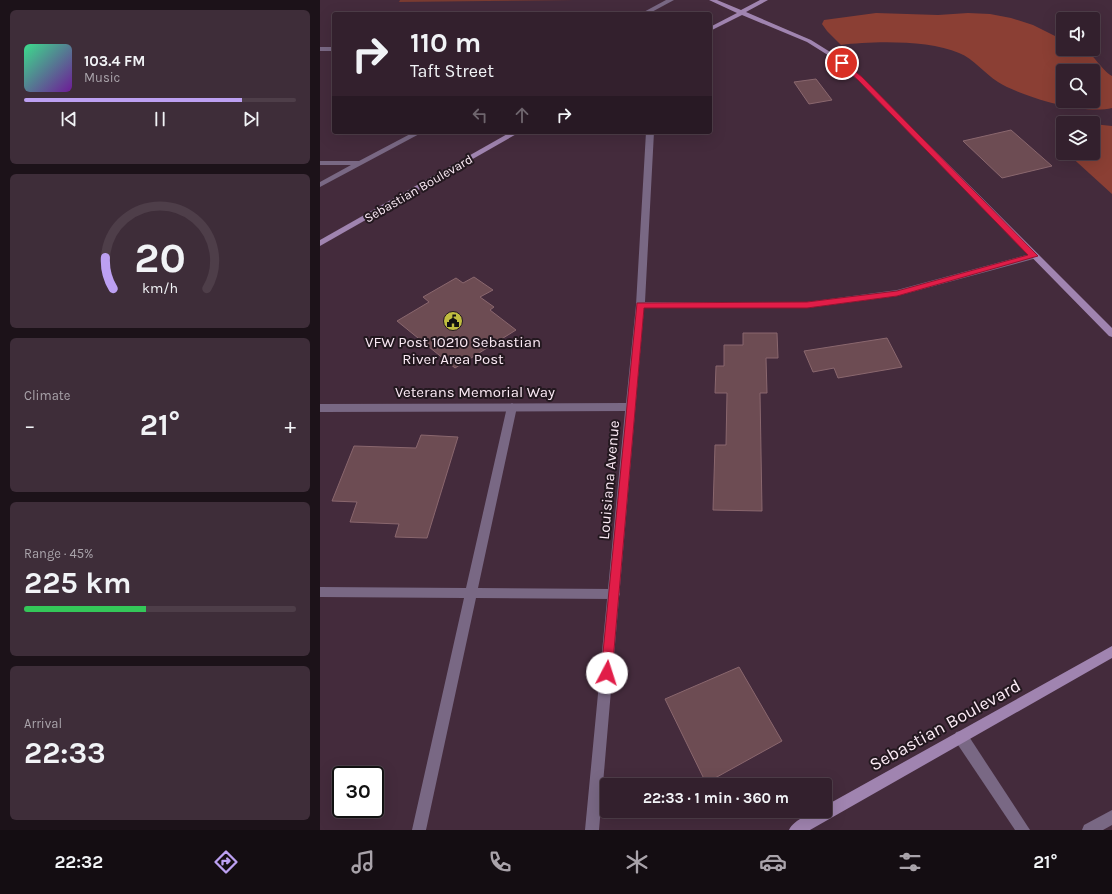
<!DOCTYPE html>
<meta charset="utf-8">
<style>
:root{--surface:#33202d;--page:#3e2d39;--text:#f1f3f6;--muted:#a9a3aa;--line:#4e3e49;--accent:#bca0f2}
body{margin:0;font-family:Karla,sans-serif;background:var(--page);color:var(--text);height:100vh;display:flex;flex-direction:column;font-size:15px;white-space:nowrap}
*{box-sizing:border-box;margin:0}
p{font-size:13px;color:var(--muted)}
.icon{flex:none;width:22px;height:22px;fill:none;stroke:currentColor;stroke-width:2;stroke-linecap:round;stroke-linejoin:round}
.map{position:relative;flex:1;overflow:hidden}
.sheet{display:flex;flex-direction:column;gap:10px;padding:10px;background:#1c1219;width:320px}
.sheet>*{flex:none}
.guide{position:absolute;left:12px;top:12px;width:380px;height:122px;border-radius:4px;box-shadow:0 4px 16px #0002,0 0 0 1px var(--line);background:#33202d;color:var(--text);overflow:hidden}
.buttons{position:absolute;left:736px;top:12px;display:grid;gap:8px}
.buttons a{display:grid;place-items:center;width:44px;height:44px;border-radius:4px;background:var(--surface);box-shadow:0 4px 16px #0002,0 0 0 1px var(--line);font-size:20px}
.speed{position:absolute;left:12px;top:766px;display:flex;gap:8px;font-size:20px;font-weight:700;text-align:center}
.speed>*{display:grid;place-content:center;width:52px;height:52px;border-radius:50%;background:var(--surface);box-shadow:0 4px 16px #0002,0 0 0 1px var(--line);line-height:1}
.speed .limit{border:2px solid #111;border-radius:6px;background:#fff;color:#111}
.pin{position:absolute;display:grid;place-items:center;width:34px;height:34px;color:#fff;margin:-17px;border:2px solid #fff;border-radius:50%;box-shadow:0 1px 4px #0007}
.me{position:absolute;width:44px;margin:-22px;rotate:5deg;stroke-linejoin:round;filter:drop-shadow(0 0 3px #0008)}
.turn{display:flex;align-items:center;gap:14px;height:84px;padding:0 12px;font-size:18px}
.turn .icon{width:52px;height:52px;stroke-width:2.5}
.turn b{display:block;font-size:28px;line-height:34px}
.lanes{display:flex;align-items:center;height:38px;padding:0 12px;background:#0003;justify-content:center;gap:20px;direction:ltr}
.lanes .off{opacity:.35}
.big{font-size:30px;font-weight:700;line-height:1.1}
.sheet .widget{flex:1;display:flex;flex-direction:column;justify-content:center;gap:6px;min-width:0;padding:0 14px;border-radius:6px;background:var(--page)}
.sheet .dial{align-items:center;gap:0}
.dial svg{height:104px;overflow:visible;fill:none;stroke:var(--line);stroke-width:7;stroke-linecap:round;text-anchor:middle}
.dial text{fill:var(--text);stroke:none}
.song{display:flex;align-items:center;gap:12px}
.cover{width:48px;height:48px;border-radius:6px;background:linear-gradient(135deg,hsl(150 70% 55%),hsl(280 70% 35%))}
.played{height:4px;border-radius:2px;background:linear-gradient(90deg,var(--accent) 80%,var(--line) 80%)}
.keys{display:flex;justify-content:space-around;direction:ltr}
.heat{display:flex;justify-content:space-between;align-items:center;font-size:22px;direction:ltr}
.charge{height:6px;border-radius:3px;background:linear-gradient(90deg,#34c759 45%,var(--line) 0)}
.trip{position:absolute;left:280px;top:778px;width:232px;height:40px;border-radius:4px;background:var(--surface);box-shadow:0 4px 16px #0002,0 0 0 1px var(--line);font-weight:700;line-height:40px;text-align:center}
.tabs{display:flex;height:64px;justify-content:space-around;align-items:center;background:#140d12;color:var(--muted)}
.tabs .icon{width:28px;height:28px}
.tabs .current{color:var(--accent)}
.tabs b{font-size:18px;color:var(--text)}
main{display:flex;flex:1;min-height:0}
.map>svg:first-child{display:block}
.green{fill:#7a3b31}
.forest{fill:#8b3f34;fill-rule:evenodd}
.building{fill:#6d4c53;stroke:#8a676e}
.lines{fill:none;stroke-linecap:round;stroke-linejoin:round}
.lane{fill:#796884;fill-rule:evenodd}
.street{fill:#796884;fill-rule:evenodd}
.secondary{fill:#a084b0;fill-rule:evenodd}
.route{fill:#e11d48;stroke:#92132f}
.labels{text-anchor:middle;stroke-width:4;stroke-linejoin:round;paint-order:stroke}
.far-street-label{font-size:13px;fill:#fbeaf5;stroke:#23181f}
.poi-label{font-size:15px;fill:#fbeaf5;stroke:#23181f}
.street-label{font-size:15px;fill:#fbeaf5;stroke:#23181f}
.near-street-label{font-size:18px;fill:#fbeaf5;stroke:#23181f}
</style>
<main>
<section class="sheet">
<div class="widget">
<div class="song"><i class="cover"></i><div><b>103.4 FM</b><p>Music</p></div></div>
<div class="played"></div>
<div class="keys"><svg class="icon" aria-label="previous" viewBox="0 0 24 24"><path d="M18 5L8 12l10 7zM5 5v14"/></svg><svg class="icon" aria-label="pause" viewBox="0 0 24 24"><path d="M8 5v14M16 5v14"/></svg><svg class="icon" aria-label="next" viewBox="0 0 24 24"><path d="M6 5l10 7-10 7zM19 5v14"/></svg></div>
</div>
<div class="widget dial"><svg viewBox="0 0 100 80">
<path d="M14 69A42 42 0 1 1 86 69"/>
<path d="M14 69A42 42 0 0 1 8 45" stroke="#bca0f2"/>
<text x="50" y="56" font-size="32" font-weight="700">20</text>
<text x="50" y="72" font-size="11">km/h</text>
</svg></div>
<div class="widget"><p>Climate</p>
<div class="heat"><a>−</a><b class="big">21°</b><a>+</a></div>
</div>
<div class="widget"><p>Range · 45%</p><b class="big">225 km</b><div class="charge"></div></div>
<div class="widget"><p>Arrival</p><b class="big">22:33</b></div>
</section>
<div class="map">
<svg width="792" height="830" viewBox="0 0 792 830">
<rect width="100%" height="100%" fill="#442b3c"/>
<path class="green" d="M80,0H255L79,2Z"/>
<g class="forest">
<path d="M556,13L618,15L648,13L670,14L691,18L713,25L743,40V49C749,49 756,48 762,49C772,51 781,70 792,76V108C764,115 702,97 678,82C664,73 654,59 639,53C609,40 553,41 521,45L507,31L502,24L504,20ZM743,71H773V101H743Z"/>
<path d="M773,124L792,126V194L747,153H773Z"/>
</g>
<g class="building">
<path d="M496,79L512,100L489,104L474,82Z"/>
<path d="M691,130L732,166L682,178L643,141Z"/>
<path d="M154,277L173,290L160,297L174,307L170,310L196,330L135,368L77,321L109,302L103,297L136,278L143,283Z"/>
<path d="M423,333H457L458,358H446L447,393H440L442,511L393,510L395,445H406L407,393H395L396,366H404V345H423Z"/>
<path d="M567,338L582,367L518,378L514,368L493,372L484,351Z"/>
<path d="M101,435L138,437L107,538L75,537L79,524L30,522L37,502L12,501L34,446L96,448Z"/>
<path d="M419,667L462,741L386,783L345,699Z"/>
</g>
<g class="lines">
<g class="lane">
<path d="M192,403L197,407L158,588L294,589L298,590L300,594L298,598L294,599L156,598L106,830H92L144,598L0,597V587L146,588L187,407Z"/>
<path d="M641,731L646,732L710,830H695L636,742L634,737L636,732Z"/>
<path d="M792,810V825L783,830H762L764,825Z"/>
</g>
<g class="street">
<path d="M346,0H354L328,14H320Z"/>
<rect x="0" y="47" width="14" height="4"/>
<path d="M94,132H103L0,187V182L31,165H0V161H39Z"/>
<path d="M326,132H334L325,302H487L577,290L714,253L718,256L717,258L577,296L487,308H324L279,830H265L305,411L0,412V404L306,403L316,305Z"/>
</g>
<g class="secondary">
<path d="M389,0H397L421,10L440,0H448L426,12L491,40L515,55L542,78L792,328V337L789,336L538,80L511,57L487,42L422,15L390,31V27L417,13Z"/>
<path d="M191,132H200L0,246V240Z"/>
<path d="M792,646V658L490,830H469C474,819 494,811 505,811V806Z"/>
</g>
</g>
<path class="route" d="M522,61L542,77L718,256L577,296L487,308H324L292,673L291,677L287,678L283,677L281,673L317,303L487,302L577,291L708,255L538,80L520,64L519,63Z"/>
<defs>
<symbol id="civic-disc" viewBox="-11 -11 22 22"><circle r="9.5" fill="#c0be40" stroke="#23181f"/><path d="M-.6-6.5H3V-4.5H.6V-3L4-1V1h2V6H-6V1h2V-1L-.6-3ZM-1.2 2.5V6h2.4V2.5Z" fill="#111"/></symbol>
</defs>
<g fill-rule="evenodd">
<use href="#civic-disc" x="122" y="310" width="22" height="22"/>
</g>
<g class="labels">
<g class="far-street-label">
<text transform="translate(98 188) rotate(-30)" y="5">Sebastian Boulevard</text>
</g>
<g class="poi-label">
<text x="133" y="347">VFW Post 10210 Sebastian<tspan x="133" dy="17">River Area Post</tspan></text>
</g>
<g class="street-label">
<text x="155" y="397">Veterans Memorial Way</text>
<text transform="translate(289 480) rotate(-85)" y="5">Louisiana Avenue</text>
</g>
<g class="near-street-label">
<text transform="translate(625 725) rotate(-29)" y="6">Sebastian Boulevard</text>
</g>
</g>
</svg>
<div class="buttons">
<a><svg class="icon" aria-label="sound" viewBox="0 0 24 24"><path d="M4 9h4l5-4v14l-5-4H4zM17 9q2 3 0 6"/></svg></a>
<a><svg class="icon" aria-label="search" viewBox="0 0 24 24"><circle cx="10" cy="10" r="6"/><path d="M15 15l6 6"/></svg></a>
<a><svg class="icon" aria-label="layers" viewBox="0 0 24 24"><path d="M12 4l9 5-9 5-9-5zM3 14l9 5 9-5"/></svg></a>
</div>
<div class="speed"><div class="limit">30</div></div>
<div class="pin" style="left:522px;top:63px;background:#d93025"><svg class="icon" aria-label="arrive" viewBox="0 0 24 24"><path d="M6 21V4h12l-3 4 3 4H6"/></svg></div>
<svg class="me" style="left:287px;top:673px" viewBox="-20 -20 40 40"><circle r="19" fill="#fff"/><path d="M0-13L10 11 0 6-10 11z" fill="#e11d48"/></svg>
<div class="trip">22:33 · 1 min · 360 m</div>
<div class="guide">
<div class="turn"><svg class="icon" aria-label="right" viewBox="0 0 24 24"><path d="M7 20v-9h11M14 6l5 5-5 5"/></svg><div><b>110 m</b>Taft Street</div></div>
<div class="lanes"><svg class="icon off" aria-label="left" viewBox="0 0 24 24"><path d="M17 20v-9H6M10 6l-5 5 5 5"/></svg><svg class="icon off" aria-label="ahead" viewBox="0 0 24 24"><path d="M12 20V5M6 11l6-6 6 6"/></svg><svg class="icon" aria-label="right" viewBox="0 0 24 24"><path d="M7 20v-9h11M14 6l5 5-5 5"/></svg></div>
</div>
</div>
</main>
<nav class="tabs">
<b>22:32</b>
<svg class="icon current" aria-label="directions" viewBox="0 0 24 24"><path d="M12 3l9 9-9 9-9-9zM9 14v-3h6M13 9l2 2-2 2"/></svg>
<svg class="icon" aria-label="music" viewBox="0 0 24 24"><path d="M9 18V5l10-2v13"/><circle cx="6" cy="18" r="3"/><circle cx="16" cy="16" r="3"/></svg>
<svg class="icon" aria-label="phone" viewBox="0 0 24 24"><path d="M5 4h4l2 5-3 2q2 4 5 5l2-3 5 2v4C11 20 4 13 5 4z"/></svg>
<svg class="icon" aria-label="climate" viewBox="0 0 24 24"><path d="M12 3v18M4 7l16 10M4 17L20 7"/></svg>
<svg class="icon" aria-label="car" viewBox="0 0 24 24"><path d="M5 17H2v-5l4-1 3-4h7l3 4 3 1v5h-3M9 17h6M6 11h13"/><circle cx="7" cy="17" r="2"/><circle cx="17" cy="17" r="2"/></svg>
<svg class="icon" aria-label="filters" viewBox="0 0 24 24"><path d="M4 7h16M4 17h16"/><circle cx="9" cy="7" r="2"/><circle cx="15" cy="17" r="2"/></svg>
<b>21°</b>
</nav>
